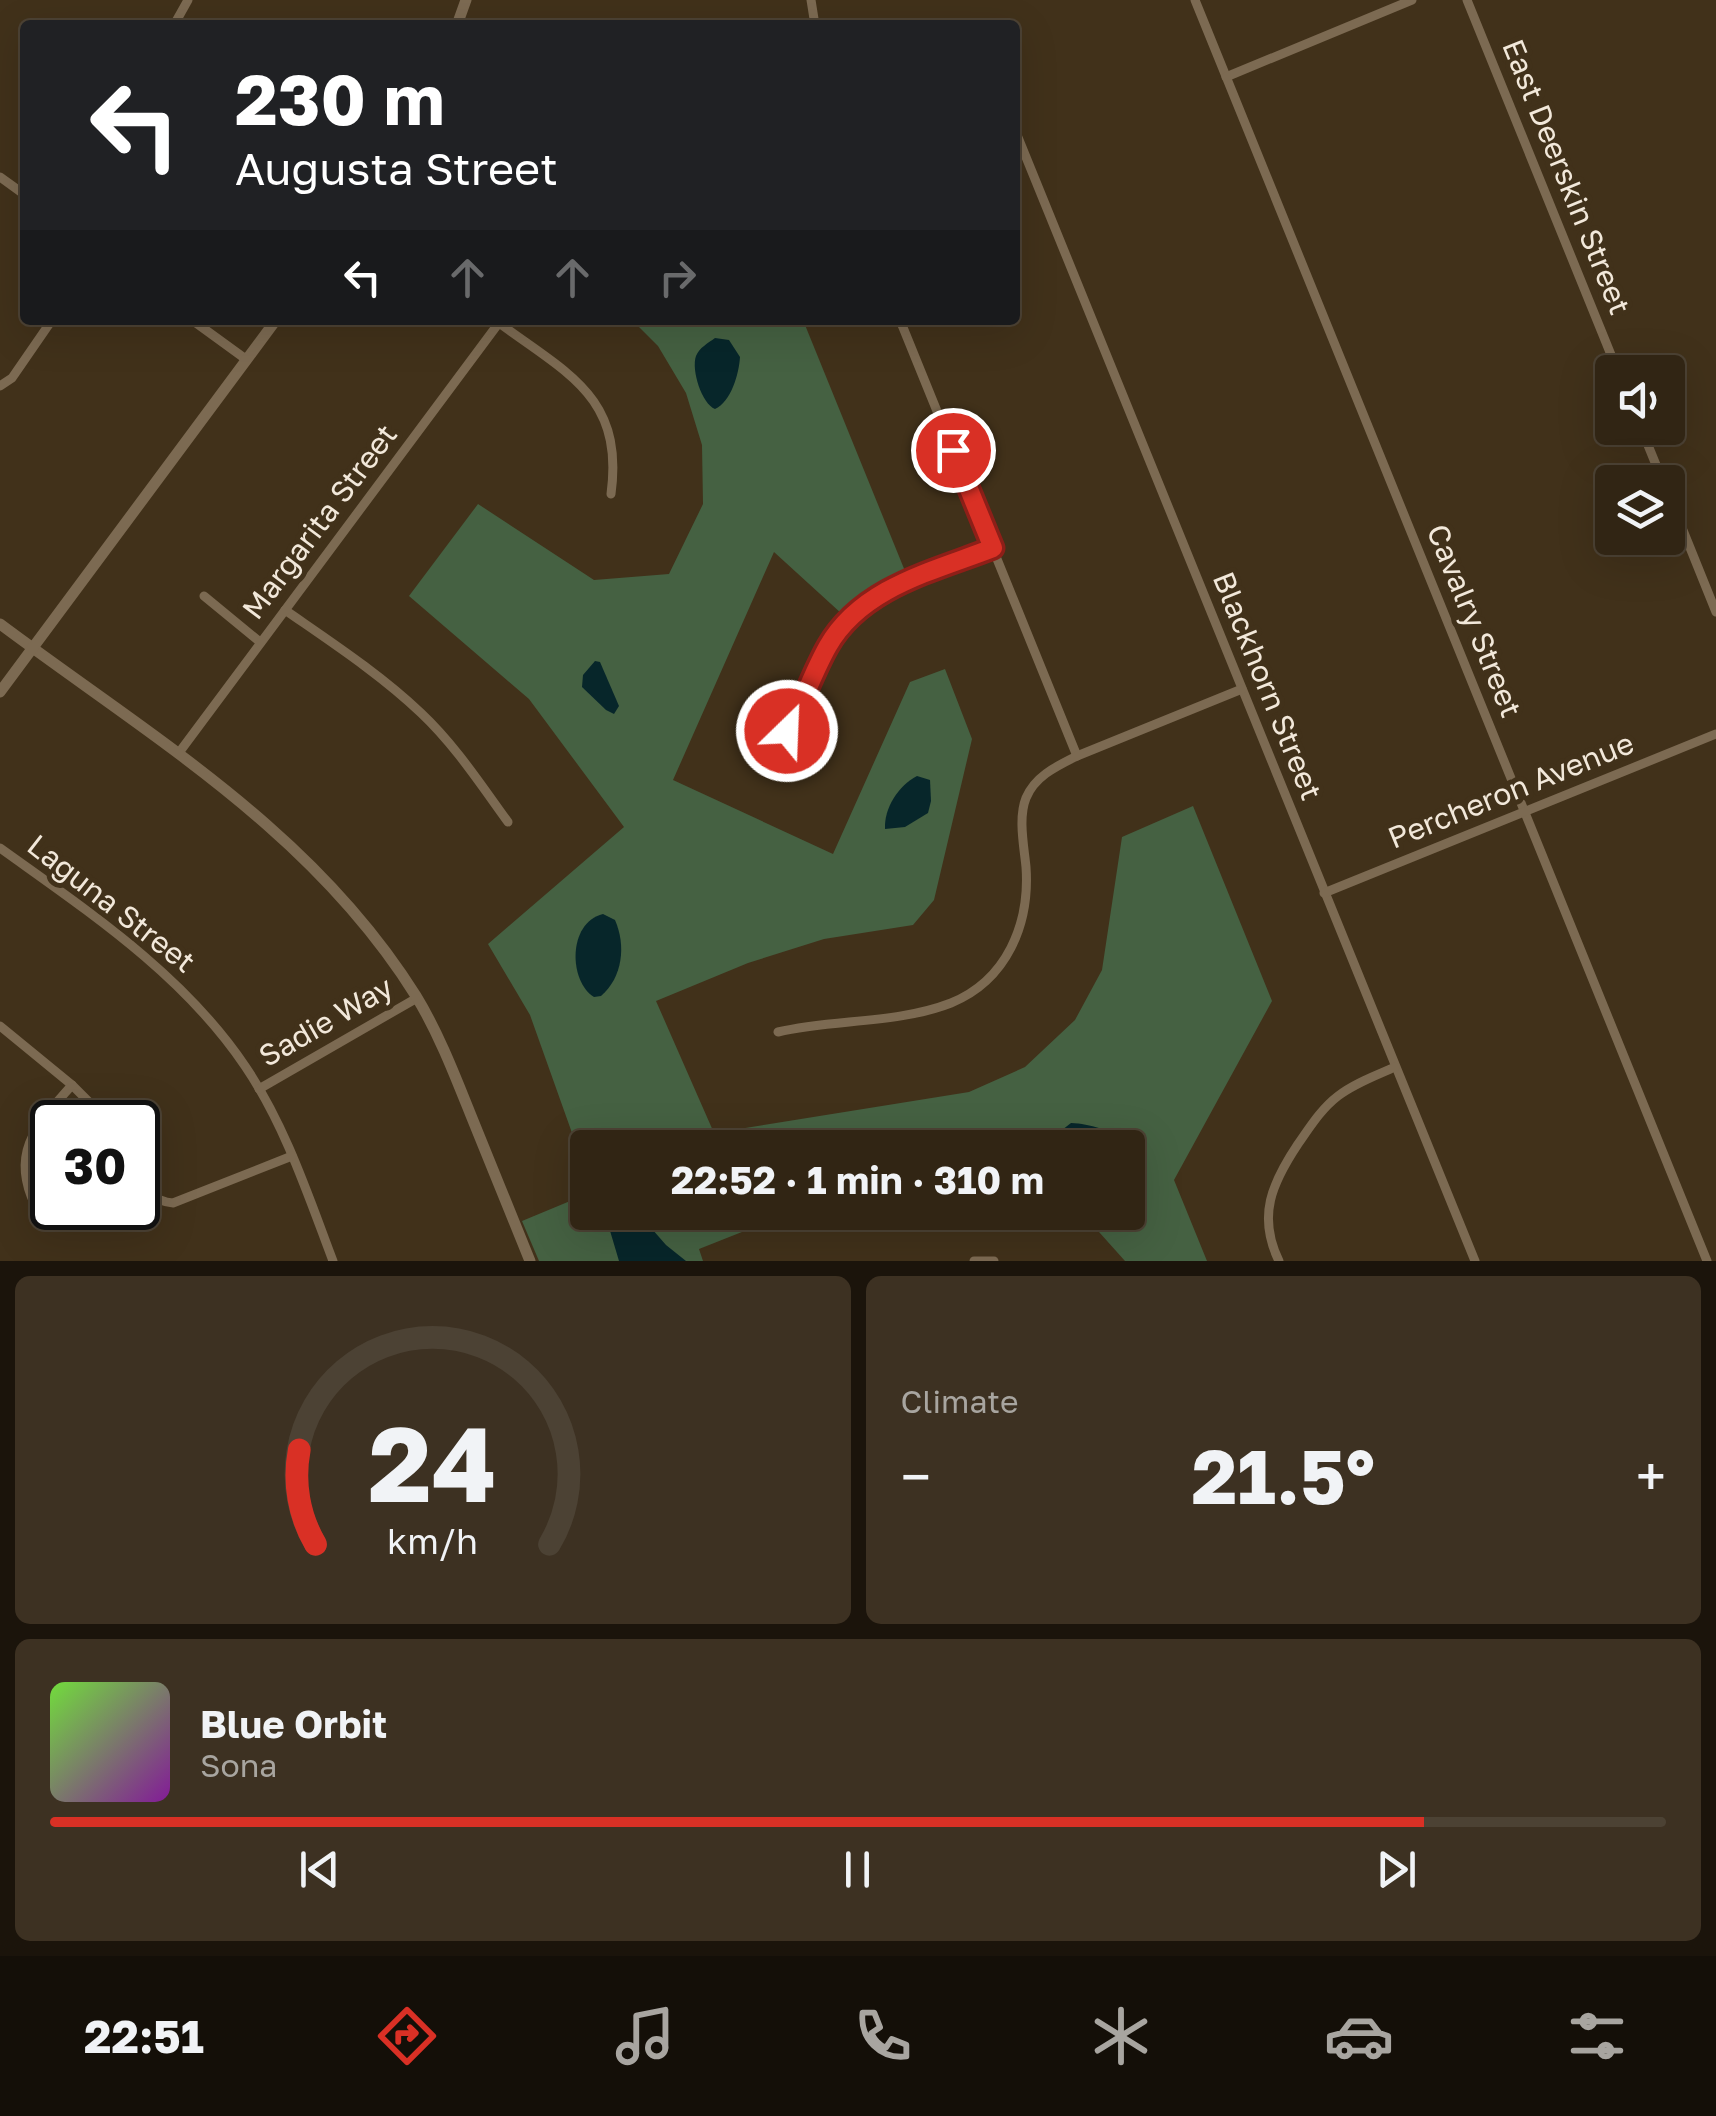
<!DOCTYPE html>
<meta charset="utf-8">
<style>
:root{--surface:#312514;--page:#3d3122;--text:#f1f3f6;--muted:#a8a5a0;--line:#4c4234;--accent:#d93025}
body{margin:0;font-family:"Golos Text",sans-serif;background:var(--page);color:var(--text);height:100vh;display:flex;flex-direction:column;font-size:38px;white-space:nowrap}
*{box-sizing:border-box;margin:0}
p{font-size:32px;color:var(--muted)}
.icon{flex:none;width:55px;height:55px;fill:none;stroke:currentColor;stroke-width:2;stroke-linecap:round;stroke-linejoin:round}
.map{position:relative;height:1261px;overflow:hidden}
.details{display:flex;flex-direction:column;gap:15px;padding:15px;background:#1b140b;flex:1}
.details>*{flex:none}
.hud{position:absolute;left:20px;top:20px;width:1000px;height:305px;border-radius:10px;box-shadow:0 10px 40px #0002,0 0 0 2px var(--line);background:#202124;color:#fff;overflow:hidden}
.fabs{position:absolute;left:1595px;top:355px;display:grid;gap:20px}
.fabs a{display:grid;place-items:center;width:90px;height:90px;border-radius:10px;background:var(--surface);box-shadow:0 10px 40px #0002,0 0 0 2px var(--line);font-size:50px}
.speed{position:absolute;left:30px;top:1100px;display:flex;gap:20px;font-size:50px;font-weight:700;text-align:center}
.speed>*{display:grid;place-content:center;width:130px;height:130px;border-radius:50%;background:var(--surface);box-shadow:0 10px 40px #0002,0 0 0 2px var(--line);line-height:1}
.speed .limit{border:5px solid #111;border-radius:15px;background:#fff;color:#111}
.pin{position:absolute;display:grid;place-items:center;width:85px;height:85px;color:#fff;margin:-42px;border:5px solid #fff;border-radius:50%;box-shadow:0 2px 10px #0007}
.me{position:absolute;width:110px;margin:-55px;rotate:24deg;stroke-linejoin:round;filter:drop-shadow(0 0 8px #0008)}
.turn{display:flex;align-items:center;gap:35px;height:210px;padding:0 50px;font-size:45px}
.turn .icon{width:130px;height:130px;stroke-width:2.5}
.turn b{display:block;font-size:70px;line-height:85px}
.lanes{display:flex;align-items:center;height:95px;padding:0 50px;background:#0003;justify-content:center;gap:50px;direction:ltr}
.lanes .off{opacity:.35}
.big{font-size:75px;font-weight:700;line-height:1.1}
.details .card{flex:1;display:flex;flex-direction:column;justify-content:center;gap:15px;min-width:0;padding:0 35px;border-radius:15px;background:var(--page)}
.details .dial{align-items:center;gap:0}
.dial svg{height:260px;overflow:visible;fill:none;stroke:var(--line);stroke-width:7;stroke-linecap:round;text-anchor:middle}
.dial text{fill:var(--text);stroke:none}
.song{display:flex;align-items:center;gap:30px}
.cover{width:120px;height:120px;border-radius:15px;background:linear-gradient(135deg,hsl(100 70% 55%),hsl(290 70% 35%))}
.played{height:10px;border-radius:5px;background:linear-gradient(90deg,var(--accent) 85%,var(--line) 85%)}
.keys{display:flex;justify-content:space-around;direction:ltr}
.heat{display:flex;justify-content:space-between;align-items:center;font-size:55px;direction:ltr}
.details .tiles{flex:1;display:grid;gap:15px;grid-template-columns:1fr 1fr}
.card:last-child{grid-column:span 2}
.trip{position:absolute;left:570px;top:1130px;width:575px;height:100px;border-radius:10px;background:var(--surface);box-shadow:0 10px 40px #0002,0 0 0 2px var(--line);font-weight:700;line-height:100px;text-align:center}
.tabs{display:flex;height:160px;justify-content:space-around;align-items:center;background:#140f08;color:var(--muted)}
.tabs .icon{width:70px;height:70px}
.tabs .current{color:var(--accent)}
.tabs b{font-size:45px;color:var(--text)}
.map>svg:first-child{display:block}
.green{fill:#456142}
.water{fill:#07262a}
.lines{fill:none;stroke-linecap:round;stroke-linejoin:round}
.street{stroke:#7c6a52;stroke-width:9}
.secondary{stroke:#7c6a52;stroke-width:11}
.route-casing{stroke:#8d1f18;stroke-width:25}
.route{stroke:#d93025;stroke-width:18}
.labels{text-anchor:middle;stroke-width:10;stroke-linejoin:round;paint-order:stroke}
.street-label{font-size:30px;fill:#f2e8da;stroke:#41311a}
</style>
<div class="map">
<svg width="1716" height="1261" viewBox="0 0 1716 1261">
<rect width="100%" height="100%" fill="#41311a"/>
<g class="green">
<path d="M632,320H803L907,576L869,594L842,614L774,552L673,780L833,854L910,682L945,669L972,739L934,900L913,925L824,939L748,963L656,1001L714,1133L969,1092L1025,1067L1075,1020L1102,970L1122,837L1193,806L1272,1001L1174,1180L1207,1261H1125L1082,1213L1128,1212V1148H588L587,1175L530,1015L488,944L624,827L529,699L409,596L478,504L594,580L669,574L703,504L702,445L686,393L658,346Z"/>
<path d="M587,1194L588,1212L790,1213L699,1249L703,1261H539L522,1221Z"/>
</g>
<g class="water">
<path d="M715,338L729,340L740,357C739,374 731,402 715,409C702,404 691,370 696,356C699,348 708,343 715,338Z"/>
<path d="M595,661L600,662L619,706L614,714L606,710L582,687L583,675Z"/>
<path d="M917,776L930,780L931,801L928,813L905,827L885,829C884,808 898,786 917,776Z"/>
<path d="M603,914L615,920C626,945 623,977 601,996L594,997C569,982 567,923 603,914Z"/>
<path d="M1071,1123C1090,1124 1112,1129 1120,1147H1055L1062,1130Z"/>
<path d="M622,1216L645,1221L666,1245L686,1261H619L608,1224Z"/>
</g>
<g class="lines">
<g class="street">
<path d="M811,0L815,25"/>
<path d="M1195,0L1707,1261"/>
<path d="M1467,0L1618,372"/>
<path d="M174,25L188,0"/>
<path d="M1226,77L1412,0"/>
<path d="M1015,130L1475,1261"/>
<path d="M0,177L25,195"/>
<path d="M192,320L247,360"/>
<path d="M900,320L1077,756"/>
<path d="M499,323C568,374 624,397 611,494"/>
<path d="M0,386L12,378L52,320"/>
<path d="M1641,428L1663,482"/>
<path d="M1668,493L1716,612"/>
<path d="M204,596L260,642"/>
<path d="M285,610C331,642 380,674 421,713C455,745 481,785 508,822"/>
<path d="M787,731C803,704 812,674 828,646C862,587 934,571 993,548"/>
<path d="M178,754L501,320"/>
<path d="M0,848C89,912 183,974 245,1066C285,1125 308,1195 333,1261"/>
<path d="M1324,893L1716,734"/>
<path d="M0,1026L72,1085L109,1122"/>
<path d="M778,1032C834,1019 897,1024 951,1003C1007,980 1030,924 1026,867C1024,846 1018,818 1026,798C1035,776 1057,766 1077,756L1242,689"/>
<path d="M259,1089L417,998"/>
<path d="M138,1170C146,1187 152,1202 173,1203L292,1156"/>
<path d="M35,1205C9,1151 38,1124 72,1085"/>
<path d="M974,1261H994"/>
<path d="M1279,1261C1257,1216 1272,1183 1298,1144C1310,1127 1321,1109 1338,1096C1355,1083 1375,1076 1395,1067"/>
</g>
<g class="secondary">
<path d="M457,25L466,0"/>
<path d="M0,624C151,737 313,831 416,996C438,1032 454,1073 470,1113C490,1162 510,1212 530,1261"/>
<path d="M0,692L276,320"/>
</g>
</g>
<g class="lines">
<defs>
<path id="route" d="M787,731C803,704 812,674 828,646C862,587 934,571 993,548L953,450"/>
</defs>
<use href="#route" class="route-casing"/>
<use href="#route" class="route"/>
</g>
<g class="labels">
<g class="street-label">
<text transform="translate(1566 177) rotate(68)" y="10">East Deerskin Street</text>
<text transform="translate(320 522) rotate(-53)" y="10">Margarita Street</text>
<text transform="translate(1474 621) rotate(68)" y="10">Cavalry Street</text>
<text transform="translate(1267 686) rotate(68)" y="10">Blackhorn Street</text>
<text transform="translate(1511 791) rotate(-22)" y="10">Percheron Avenue</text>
<text transform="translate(111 904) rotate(38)" y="10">Laguna Street</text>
<text transform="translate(326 1022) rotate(-30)" y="10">Sadie Way</text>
</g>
</g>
</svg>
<div class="fabs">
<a><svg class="icon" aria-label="sound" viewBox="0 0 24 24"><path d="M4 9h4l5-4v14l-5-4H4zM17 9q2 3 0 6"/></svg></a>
<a><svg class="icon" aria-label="layers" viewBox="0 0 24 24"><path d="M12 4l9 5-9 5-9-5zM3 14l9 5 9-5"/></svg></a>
</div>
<div class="speed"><div class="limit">30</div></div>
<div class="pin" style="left:953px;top:450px;background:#d93025"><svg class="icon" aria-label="arrive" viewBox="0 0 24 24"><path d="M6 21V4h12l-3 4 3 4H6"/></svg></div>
<svg class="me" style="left:787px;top:731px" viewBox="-20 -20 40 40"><circle r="17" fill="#d93025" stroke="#fff" stroke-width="3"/><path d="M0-11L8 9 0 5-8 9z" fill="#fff"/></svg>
<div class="trip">22:52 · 1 min · 310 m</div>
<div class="hud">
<div class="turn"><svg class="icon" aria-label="left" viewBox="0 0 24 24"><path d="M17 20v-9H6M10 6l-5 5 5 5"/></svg><div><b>230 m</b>Augusta Street</div></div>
<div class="lanes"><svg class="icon" aria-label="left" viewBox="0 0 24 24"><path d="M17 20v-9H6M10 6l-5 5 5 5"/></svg><svg class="icon off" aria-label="ahead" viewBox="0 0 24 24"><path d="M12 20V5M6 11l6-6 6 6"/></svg><svg class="icon off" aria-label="ahead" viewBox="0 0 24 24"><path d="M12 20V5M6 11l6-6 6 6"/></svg><svg class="icon off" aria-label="right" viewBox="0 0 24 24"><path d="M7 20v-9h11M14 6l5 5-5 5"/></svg></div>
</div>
</div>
<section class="details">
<div class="tiles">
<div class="card dial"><svg viewBox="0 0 100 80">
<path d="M14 69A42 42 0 1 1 86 69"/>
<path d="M14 69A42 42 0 0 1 9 40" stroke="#d93025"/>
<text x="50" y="56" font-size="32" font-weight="700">24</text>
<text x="50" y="72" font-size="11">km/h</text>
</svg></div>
<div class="card"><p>Climate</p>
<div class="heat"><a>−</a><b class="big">21.5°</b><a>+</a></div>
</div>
<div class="card">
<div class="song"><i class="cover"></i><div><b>Blue Orbit</b><p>Sona</p></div></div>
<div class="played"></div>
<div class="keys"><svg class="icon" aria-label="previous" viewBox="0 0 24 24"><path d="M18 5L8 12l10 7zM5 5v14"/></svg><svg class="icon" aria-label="pause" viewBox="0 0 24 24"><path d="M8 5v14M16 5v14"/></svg><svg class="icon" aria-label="next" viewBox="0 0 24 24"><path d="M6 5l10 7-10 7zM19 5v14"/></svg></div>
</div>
</div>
</section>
<nav class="tabs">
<b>22:51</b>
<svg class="icon current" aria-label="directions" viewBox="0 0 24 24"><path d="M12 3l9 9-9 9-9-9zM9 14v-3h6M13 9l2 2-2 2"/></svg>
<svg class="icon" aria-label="music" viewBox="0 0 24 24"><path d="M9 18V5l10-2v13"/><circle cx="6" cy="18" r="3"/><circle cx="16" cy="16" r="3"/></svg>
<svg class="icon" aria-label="phone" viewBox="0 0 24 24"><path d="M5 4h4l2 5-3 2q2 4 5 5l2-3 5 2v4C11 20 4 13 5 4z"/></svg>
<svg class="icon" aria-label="climate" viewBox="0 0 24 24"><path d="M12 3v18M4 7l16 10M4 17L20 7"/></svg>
<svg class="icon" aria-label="car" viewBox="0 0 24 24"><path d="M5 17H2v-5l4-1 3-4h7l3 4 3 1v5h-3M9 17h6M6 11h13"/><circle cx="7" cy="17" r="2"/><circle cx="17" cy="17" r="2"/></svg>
<svg class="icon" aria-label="filters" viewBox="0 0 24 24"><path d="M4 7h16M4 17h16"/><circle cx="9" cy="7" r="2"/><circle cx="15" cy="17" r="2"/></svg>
</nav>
